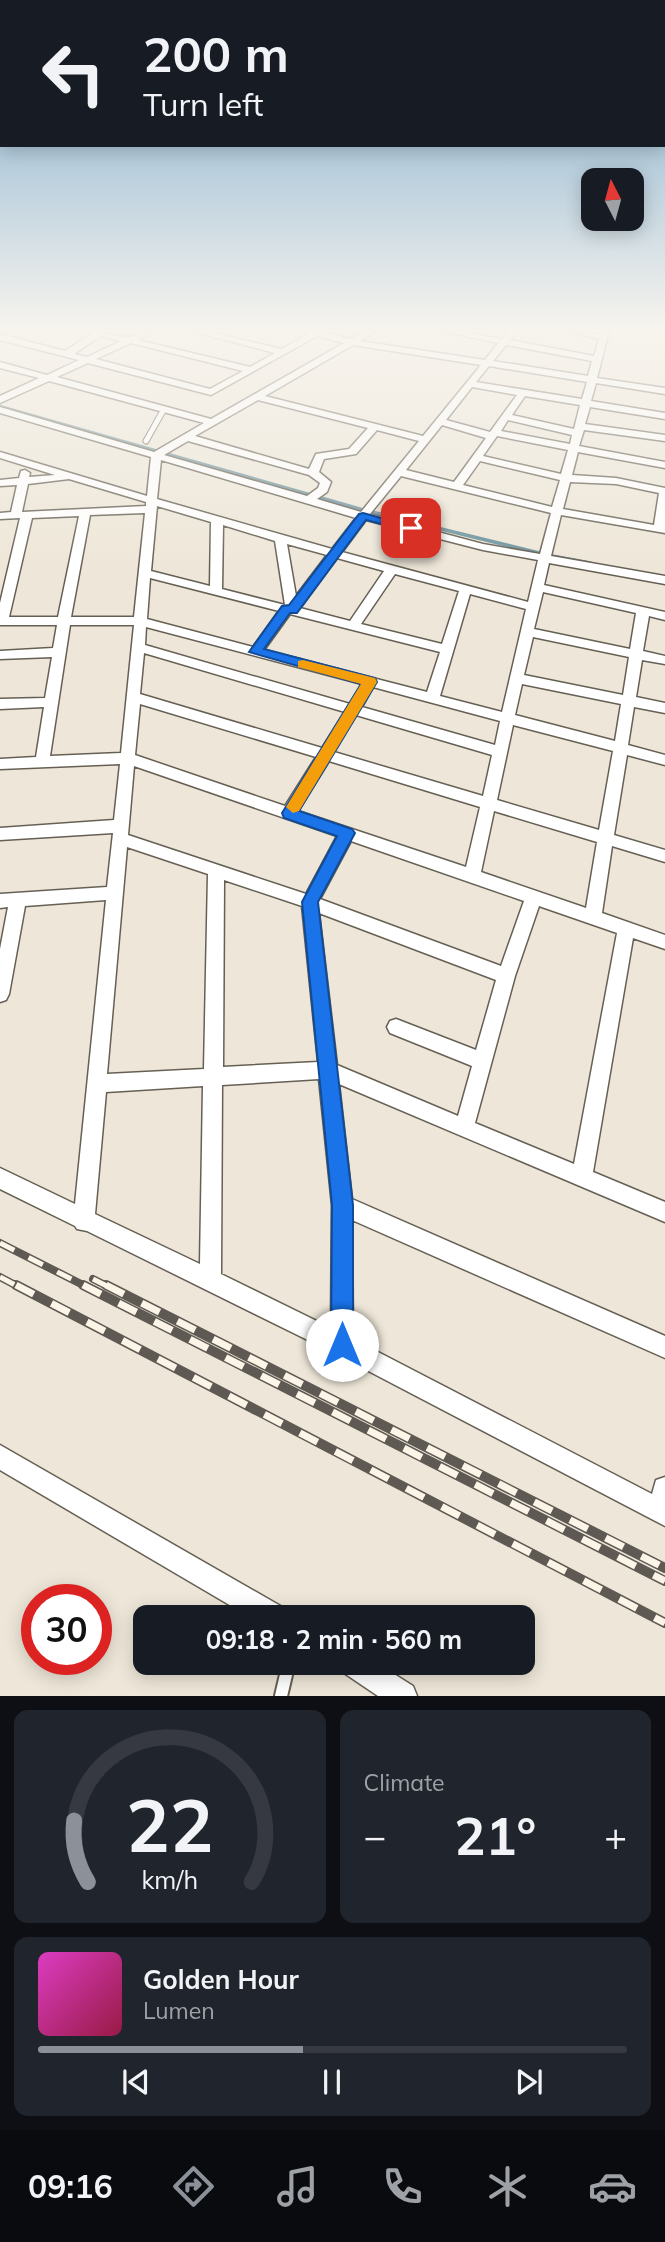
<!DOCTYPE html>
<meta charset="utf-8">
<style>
:root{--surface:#171b24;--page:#20242c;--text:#f1f3f6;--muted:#9ea1a6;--line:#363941;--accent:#8c9099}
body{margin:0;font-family:Mulish,sans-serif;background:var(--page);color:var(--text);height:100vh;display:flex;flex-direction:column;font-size:26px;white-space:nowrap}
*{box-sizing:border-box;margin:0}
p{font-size:23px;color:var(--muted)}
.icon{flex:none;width:38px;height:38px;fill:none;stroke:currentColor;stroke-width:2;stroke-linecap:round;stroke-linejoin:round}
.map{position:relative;height:1696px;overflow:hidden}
.side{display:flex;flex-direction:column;gap:14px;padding:14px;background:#0d0f14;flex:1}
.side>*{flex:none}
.guide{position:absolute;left:0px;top:0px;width:665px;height:147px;box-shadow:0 4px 18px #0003;background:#171b24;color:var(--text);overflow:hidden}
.needle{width:46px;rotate:354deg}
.tools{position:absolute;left:581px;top:168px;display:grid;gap:14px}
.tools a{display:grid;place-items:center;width:63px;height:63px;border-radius:14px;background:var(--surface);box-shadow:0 4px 18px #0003;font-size:35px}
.speed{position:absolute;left:21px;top:1584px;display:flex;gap:14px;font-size:35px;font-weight:700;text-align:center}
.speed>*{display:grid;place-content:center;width:91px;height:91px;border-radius:50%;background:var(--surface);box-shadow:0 4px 18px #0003;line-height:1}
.speed .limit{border:10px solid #d22;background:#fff;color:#111}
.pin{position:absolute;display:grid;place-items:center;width:60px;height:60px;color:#fff;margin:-30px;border-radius:14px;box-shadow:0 4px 10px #0006}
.me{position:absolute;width:77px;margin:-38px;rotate:0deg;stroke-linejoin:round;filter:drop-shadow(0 0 5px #0008)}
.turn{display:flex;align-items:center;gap:24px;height:147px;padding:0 28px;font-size:32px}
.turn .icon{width:91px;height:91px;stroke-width:2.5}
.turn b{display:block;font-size:49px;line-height:60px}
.big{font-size:52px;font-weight:700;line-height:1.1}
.side .tile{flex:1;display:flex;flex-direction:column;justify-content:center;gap:10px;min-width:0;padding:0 24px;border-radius:14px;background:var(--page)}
.side .dial{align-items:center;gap:0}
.dial svg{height:182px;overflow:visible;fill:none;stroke:var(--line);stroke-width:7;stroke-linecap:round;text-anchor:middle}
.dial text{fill:var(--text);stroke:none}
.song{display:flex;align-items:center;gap:21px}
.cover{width:84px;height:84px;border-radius:10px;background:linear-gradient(135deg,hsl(310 70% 55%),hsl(340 70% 35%))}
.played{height:7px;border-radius:4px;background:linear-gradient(90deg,var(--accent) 45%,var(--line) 45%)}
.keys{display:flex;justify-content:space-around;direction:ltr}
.heat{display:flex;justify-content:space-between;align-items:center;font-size:38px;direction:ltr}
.side .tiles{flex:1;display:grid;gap:14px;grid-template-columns:1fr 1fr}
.tile:last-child{grid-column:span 2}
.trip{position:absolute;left:133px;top:1605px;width:402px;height:70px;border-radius:14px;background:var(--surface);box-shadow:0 4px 18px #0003;font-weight:700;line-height:70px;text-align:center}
.tabs{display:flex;height:112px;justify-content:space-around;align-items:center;background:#090b0e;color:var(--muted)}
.tabs .icon{width:49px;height:49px}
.tabs .current{color:var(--accent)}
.tabs b{font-size:32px;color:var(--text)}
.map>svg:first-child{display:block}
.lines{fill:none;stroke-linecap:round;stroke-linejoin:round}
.stream-far1{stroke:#6e949f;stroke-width:2.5}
.stream{stroke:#6e949f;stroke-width:3.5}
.lane-far1-casing{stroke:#666054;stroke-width:7}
.lane-casing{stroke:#666054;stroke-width:16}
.street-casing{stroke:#666054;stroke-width:3}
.lane-far1{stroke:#fff;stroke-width:5}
.lane{stroke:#fff;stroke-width:12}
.street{fill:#fff;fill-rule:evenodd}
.rail-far1-casing{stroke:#5e5a53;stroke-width:8}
.rail-casing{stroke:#5e5a53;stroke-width:10}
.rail-far1{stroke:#fbf4e7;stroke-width:5;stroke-dasharray:16;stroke-linecap:butt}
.rail{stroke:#fbf4e7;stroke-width:7;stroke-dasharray:20;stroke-linecap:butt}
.route{fill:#1a73e8;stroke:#114b97;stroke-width:2}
.slow{fill:#f59e0b}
</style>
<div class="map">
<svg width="665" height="1696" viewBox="0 0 665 1696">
<rect width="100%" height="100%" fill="#eee7d9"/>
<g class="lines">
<path class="stream-far1" d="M0,406L309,494"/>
<g class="stream">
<path d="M318,497L363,510"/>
<path d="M372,512L539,553"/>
<path d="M552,556L590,563"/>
</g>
<defs>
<path id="lane-far1" d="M146,441L164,409"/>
<path id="lane" d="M281,1696L289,1662"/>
<g id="street">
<path d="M87,331C101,331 113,337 127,337C136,337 144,331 154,331L138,340L250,367L275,353L191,331H205L282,349L308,334L302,331H318L350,339L365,331H375L360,341L485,360L498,343L441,331H458L502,339L509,331H517L510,340L594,356L599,339L566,331L600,334L601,331H609L597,378L665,388V394L596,383L591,401L665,413V419L590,407L585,424L665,435V441L584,430L579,446L665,462V468L578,452L572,475L616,478L665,488V533L561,515L551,556L665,576V584L549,563L544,585L665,612V620L649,616L643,651L665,656V664L642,660L636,697L665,703V713L634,707L628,745L665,755V765L627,755L614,835L665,850V862L612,846L602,913L665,935V949L633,938L593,1172L665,1202V1222L339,1084L352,1199L665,1336V1358L352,1220L353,1339L652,1494L656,1480L665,1477V1526L334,1353L87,1231L77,1229L75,1226L0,1189V1168L75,1204L106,900L25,906L9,994L6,1000L0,1002V949L8,907L0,908V894L107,887L113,833L0,840V828L114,820L120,764L0,769V759L36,757L44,707L0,709V699L45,698L52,657L0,659V651L53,648L57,625H0V603L20,518L0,519V513L11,512L17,485L0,486V480L19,478L21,471L25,470L30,473L29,477L55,475L0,458V452L147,496L151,457L0,413V407L154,452L204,423L49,381L0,403V396L39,378L0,368V362L47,375L79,360L0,340V334L65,351L92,334ZM101,336L121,341L87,357L74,354ZM317,336L344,343L211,419L57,377L88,363L211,395ZM131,343L243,371L210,389L96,359ZM353,345L481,365L423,436L265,396ZM506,345L592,361L588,376L493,361ZM489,366L587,382L582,399L476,382ZM472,387L517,395L490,432L446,420ZM525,396L580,405L574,429L512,415ZM258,400L368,428L349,449L316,454L309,469L195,436ZM508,420L572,435L570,444L501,431ZM442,425L486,438L454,482L406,470ZM377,430L419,441L361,512L317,499L327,492L331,482L319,472L324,459L356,454ZM497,436L568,450L561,474L483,456ZM188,441L309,475L320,483L318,488L307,496L164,455ZM161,460L356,518L332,549L157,499ZM480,461L560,480L552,507L463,485ZM401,476L551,513L540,554L483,544L370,514ZM69,479L146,502V506L22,512L28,484ZM570,482L616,484L659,493L654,525L563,509ZM157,506L211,522L210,586L151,571ZM145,513L134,617H71L90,515ZM79,516L58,617H9L32,518ZM366,520L483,550L538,560L528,602L342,552ZM223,525L275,541L285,605L222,589ZM287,544L327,555L296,596ZM337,558L384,571L350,621L300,608ZM395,574L459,591L442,644L361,624ZM150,578L279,611L253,647L147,619ZM543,592L636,613L630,649L534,629ZM470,594L526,609L502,712L440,696ZM290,614L440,652L427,692L264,650ZM70,625H134L121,753L50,756ZM146,627L362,684L350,704L145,645ZM533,637L629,657L623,695L524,675ZM144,653L345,712L322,748L140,694ZM522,684L621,704L615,741L515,715ZM373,687L500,721L495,745L362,707ZM140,704L316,757L285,806L135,755ZM356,715L492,755L483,796L334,752ZM513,725L613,751L599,830L497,800ZM329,761L480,807L466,867L298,811ZM134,766L337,836L306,894L128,835ZM494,811L597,842L586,908L481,872ZM351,841L524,901L501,966L320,899ZM127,847L208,874L204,1069L107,1074ZM224,880L302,906L318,1062L223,1067ZM539,906L617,933L574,1164L475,1123L515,976ZM319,913L496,980L476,1050L396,1019L390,1021L387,1027L390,1033L472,1066L458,1116L337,1065ZM319,1079L332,1205L331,1328L221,1274L222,1085ZM203,1086L200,1264L95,1214L106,1092Z"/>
<path d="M0,1445L284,1608L288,1617H250L0,1470Z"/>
<path d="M337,1662H375L413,1686L417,1696H378L341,1671Z"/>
</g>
</defs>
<use href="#lane-far1" class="lane-far1-casing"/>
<use href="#lane" class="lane-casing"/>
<use href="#street" class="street-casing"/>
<use href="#lane-far1" class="lane-far1"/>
<use href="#lane" class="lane"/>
<use href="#street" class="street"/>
<defs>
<g id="rail-far1">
<path d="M0,1243L87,1287"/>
<path d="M0,1277L19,1287"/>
<path d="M93,1279L109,1287"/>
</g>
<g id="rail">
<path d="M16,1285L665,1623"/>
<path d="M83,1285L665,1581"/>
<path d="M106,1285L665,1568"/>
</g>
</defs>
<use href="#rail-far1" class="rail-far1-casing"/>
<use href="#rail" class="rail-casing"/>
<use href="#rail-far1" class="rail-far1"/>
<use href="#rail" class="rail"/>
</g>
<linearGradient id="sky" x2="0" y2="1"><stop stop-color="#77a7cb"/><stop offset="0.58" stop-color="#f7f4ee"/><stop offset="1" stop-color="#f7f4ee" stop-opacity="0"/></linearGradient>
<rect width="665" height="568" fill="url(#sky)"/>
<path class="route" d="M363,513L417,528L411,532L366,520L297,613H290L264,649L375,678L377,682L299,811L352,829L355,833L318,902L353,1205V1345L350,1353L342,1356L334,1353L331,1345L332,1205L302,902L337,836L284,818L282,813L361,684L249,652L282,606L289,605L359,514Z"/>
<path class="slow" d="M303,660L375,678L377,682L299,811L293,813L286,807L361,684L298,667V661Z"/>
</svg>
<div class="tools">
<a><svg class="needle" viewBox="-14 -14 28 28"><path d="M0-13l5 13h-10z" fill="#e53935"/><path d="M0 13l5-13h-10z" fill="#9ea1a6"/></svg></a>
</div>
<div class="speed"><div class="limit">30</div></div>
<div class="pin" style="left:411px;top:528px;background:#d93025"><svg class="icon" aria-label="arrive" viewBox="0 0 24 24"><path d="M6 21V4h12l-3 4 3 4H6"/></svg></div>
<svg class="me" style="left:342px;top:1345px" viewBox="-20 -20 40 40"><circle r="19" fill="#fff"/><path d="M0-13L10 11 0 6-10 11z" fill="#1a73e8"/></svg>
<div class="trip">09:18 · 2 min · 560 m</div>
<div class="guide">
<div class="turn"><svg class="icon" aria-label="left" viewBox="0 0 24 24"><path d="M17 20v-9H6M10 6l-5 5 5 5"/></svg><div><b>200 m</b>Turn left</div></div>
</div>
</div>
<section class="side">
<div class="tiles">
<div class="tile dial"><svg viewBox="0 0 100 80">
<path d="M14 69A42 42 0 1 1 86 69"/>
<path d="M14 69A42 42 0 0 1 8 42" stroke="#8c9099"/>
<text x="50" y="56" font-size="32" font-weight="700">22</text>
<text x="50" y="72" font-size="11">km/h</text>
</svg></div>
<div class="tile"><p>Climate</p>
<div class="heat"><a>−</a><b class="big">21°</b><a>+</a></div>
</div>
<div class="tile">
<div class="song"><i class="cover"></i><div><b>Golden Hour</b><p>Lumen</p></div></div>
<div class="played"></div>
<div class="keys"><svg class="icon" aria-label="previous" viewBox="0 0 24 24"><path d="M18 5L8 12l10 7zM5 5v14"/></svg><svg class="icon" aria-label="pause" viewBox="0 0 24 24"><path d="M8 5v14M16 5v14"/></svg><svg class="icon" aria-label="next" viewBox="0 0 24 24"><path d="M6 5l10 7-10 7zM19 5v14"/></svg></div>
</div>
</div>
</section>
<nav class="tabs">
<b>09:16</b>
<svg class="icon current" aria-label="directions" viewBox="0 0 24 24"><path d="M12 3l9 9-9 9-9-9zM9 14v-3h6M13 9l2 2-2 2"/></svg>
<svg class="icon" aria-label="music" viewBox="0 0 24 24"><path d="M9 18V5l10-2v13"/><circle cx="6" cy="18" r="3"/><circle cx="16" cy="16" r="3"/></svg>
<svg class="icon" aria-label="phone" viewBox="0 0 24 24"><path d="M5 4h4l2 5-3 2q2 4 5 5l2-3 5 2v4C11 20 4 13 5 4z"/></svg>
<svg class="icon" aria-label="climate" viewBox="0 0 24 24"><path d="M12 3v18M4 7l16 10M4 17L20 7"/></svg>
<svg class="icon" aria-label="car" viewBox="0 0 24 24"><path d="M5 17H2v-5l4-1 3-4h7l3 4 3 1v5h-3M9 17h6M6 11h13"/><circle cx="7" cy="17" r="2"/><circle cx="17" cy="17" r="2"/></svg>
</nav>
